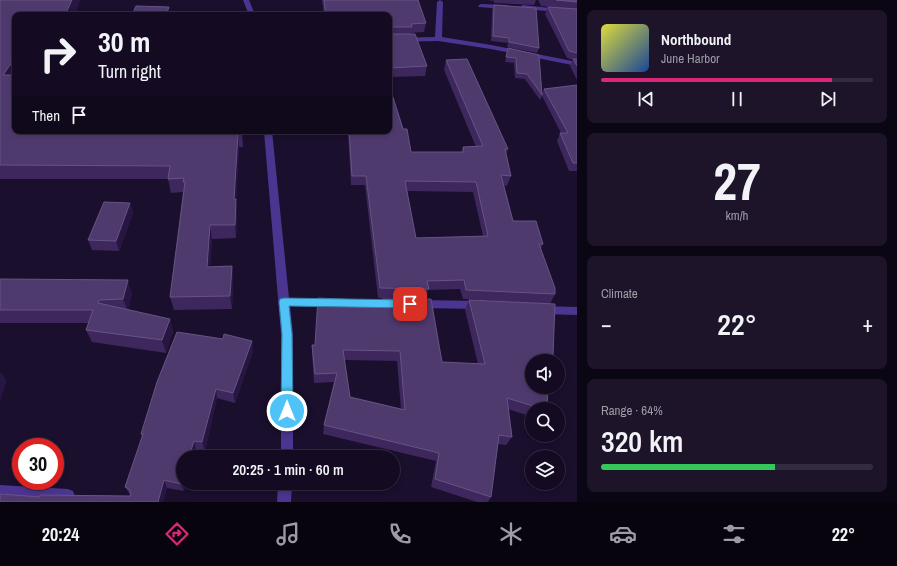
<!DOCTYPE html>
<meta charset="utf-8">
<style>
:root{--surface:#140b22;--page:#1d142a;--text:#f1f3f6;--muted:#9d9ba5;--line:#332b40;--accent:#db2777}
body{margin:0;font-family:"Archivo Narrow",sans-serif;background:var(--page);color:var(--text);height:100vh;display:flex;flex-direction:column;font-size:15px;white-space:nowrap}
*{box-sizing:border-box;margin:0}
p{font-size:13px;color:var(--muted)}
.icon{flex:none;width:22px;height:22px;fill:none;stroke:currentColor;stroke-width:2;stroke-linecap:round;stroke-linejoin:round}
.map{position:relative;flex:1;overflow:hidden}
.details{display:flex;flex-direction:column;gap:10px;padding:10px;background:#0b0613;width:320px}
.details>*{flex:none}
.guide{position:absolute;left:12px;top:12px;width:380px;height:122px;border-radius:8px;box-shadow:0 2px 6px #0003,0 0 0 1px var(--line);background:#140b22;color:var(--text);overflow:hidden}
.buttons{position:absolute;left:525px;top:354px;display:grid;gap:8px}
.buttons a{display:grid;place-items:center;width:40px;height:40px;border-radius:50%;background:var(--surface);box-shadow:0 2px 6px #0003,0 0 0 1px var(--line);font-size:20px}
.speed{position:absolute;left:12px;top:438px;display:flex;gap:8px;font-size:20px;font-weight:700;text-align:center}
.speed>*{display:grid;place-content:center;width:52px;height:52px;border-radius:50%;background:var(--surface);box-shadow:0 2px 6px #0003,0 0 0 1px var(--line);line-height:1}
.speed .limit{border:6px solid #d22;background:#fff;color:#111}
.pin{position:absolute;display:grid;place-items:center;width:34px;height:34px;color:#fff;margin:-17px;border-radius:8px;box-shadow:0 2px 6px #0006}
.me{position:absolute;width:44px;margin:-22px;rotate:0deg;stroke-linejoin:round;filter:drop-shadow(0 0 3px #0008)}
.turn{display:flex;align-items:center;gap:14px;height:84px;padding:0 20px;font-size:18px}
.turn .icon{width:52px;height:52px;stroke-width:2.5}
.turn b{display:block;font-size:28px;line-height:34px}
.then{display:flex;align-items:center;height:38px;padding:0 20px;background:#0003;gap:8px;font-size:15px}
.big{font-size:30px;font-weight:600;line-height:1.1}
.details .card{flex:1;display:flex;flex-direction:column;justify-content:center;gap:6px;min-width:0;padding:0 14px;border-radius:8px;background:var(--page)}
.details .dial{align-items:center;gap:0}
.dial b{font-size:52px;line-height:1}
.song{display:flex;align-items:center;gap:12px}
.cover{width:48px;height:48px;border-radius:6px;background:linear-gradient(135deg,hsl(60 70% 55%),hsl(220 70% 35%))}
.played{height:4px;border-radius:2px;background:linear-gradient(90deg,var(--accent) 85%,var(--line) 85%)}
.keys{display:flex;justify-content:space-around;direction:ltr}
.heat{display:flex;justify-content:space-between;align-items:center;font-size:22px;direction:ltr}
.charge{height:6px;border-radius:3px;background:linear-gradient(90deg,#34c759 64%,var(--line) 0)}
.trip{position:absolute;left:176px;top:450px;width:224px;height:40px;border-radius:20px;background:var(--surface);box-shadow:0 2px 6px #0003,0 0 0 1px var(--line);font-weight:600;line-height:40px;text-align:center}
.dock{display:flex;height:64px;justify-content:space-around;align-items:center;background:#08040e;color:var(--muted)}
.dock .icon{width:28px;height:28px}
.dock .selected{color:var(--accent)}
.dock b{font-size:18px;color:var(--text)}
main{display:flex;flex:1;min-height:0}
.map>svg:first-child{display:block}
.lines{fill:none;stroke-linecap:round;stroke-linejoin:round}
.street{fill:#4c3590;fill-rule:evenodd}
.wall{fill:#3d275c;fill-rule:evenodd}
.shaded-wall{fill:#271542}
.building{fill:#4f3a6e;stroke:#675384;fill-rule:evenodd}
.route{fill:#4fc3f7;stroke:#337fa1}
</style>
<main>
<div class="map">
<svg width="577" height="502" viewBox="0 0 577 502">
<rect width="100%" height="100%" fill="#1a0f2d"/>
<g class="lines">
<g class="street">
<path d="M243,0H249L255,15H249Z"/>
<path d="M440,0L443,2L442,37L491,45L577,62V66L491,49L438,41L389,42V38L435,37L437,2Z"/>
<path d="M481,4L507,5L510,7L507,9L479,7L478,6Z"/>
<path d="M523,5L577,11V15L521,8V6Z"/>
<path d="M264,131H272L289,298L330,299L334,300L335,303L334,306L330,307L290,306L293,334V457H281V334Z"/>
<path d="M420,300L480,301L484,302L485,305L484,308L480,309L420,308L416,307L415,304L416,301Z"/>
<path d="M542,306L577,307V315L542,314L538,313L537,310L538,307Z"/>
<path d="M278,483H292L291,502H277Z"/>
<path d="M0,485L68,489L73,491L75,496L73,501L70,502L0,499Z"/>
</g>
</g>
<g class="wall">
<path d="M0,0H80L74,15H15V131H242L243,147H239L236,202L237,213L236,238L212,239L210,267L232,266L233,280L232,309L174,310L170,297L183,192L171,193L168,179H0Z"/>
<path d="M322,0H418L426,23L424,32L411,33V34L427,66L425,76L390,77L392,85L391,90L411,152H461L463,147H476L444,70L446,60L508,149L506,154L511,176L507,186L503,185L513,221L543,244L541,249L555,294L550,304L463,299L460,289L428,290L426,299L378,298L365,185H351L348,131H389V15H324ZM407,191L473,192L483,236L416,238Z"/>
<path d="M487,0H536L534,5L494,3V1Z"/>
<path d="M538,0H577V80L570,66L573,60L567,58L545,14L548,7L558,8L541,6Z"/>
<path d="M494,5L539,48L537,53L507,47L508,43L491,41L492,10Z"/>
<path d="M508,48L539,55L542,94L544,89L577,85V171H569L557,141L560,133H561L542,96L540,100L525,79L515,78L514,63L505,62Z"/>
<path d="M130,203L133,213L119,251L92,250L88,240Z"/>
<path d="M0,279L132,293L128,310L170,319L173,332L166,353L92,342L86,330L89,323H0Z"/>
<path d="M382,299L442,362L478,364L465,310L469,300L553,356L551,361H532L547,409H532V417L508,409L512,437L506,445L498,444L491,497L488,502H477L431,487L436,461L323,434L324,425L334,382L314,383L312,354V345H315L381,301ZM344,360L397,361L401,409L350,397Z"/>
<path d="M223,339L252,341L253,351L235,403L217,398L205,451L196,450L184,491L167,488L163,502H0L40,497L130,496V495L125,487L142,437L141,434Z"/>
</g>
<g class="shaded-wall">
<path d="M72,0H80L74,15H65Z"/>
<path d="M169,7L170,15H166Z"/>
<path d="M15,58V79L3,75Z"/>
<path d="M238,134L239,147L236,202L237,213L236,238L235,225L234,199Z"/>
<path d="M130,203L133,213L119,251L116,241Z"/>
<path d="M210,225L212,239L209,280L207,267Z"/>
<path d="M232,266L233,280L232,309L230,296Z"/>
<path d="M128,280L132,293L128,312L123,299Z"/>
<path d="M170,319L173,332L166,353L162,340Z"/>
<path d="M252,341L253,351L235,403L233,393Z"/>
<path d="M1,372L7,381L0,401V374Z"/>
<path d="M216,389L217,398L205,451L202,442Z"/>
<path d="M194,441L196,450L194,457H189Z"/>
<path d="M183,477V483H186L184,491L181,484Z"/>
<path d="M164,480L167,488L163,502H158Z"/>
</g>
<g class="building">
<path d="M0,0H72L65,15H15V58L3,75H15V131H242V133L238,134L234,199H236L235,225H210L207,267L232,266L230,296L170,297L185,182H183L184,178L168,179L170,166L0,165Z"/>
<path d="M324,0H418L426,23L411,24L412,27H390L389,32V15H326Z"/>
<path d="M556,0H577V2Z"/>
<path d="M494,5L536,8L539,48L509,42V38L493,36Z"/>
<path d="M136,6L169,7L166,15H132Z"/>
<path d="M548,7L577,9V53L569,51Z"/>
<path d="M389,33L390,34H415L427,66L389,68Z"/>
<path d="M508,48L539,55L542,95L527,74L517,73L516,58L506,57Z"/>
<path d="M467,59L508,149H505L511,176L501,175L513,221H536L543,244H539L555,288V294L466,290L464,280L427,281L429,289L380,288L366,176H352L349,131H389V73L392,85H389L403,129H407L411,152H464L463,147L483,146L446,60ZM405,181L476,182L488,236L416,238Z"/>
<path d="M573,59H577V66Z"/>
<path d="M577,85V163H573L560,133H568L544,89Z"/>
<path d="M104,202L130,203L116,241L88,240Z"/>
<path d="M0,279L128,280L123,299L99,300L98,303L170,319L162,340L86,330L93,310H0Z"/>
<path d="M318,298L382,301V299H431L442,362L485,364L469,300L555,304L553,356H549V361H532V387H548L547,409H543L507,398L512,437L499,435L491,497L435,479L439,453L324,425L337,373L315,374L312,345H315ZM343,350L400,351L405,410L350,397Z"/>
<path d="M177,332L223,339L224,334L252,341L233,393L216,389L202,442L194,441L189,457H183V477L181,484L164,480L158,502H0V494L40,497V495L130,496L131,494L129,489L125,487L143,434H141L157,382Z"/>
</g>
<path class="route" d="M284,298L410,300L414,301L415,304L414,307L410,308L289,306L292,334L293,411L291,415L287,416L283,415L281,411L282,334L279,302L280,299Z"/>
</svg>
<div class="buttons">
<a><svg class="icon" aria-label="sound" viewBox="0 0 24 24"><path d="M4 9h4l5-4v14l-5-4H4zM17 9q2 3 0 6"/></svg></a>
<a><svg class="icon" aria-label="search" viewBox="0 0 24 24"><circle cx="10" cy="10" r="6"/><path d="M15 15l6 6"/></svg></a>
<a><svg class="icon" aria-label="layers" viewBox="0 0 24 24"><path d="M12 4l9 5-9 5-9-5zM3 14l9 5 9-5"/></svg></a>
</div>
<div class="speed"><div class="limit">30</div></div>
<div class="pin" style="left:410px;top:304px;background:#d93025"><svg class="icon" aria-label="arrive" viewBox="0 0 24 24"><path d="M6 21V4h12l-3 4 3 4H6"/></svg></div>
<svg class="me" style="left:287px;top:411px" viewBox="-20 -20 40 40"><circle r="17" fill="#4fc3f7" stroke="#fff" stroke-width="3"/><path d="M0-11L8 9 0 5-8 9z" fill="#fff"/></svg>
<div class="trip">20:25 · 1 min · 60 m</div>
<div class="guide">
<div class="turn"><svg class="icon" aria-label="right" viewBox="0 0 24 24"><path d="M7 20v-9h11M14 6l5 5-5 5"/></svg><div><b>30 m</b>Turn right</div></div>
<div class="then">Then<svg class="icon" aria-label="arrive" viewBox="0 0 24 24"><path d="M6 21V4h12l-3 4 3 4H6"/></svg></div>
</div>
</div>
<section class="details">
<div class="card">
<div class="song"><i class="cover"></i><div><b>Northbound</b><p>June Harbor</p></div></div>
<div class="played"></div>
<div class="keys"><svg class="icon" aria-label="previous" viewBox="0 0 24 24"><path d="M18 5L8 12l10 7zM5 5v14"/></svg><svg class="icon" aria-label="pause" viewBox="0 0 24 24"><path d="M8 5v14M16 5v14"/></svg><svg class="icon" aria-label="next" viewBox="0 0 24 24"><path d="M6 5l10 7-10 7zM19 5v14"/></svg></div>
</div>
<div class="card dial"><b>27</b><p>km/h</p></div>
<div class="card"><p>Climate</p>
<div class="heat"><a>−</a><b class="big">22°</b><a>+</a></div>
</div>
<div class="card"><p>Range · 64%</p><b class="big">320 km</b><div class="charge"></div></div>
</section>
</main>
<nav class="dock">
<b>20:24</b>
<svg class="icon selected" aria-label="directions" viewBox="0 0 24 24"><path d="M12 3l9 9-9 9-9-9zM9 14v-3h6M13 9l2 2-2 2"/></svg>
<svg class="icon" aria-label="music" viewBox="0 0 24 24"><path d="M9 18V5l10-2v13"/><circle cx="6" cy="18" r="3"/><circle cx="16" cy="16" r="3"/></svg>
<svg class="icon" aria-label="phone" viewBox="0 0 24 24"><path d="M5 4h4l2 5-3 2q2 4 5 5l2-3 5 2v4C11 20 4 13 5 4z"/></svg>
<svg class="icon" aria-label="climate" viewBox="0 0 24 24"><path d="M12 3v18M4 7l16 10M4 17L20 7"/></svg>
<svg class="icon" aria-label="car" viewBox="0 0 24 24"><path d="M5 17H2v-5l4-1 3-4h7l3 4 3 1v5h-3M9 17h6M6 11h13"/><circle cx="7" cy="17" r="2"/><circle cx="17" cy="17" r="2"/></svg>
<svg class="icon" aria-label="filters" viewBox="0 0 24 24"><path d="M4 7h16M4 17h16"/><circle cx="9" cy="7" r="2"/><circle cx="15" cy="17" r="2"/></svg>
<b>22°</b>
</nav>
